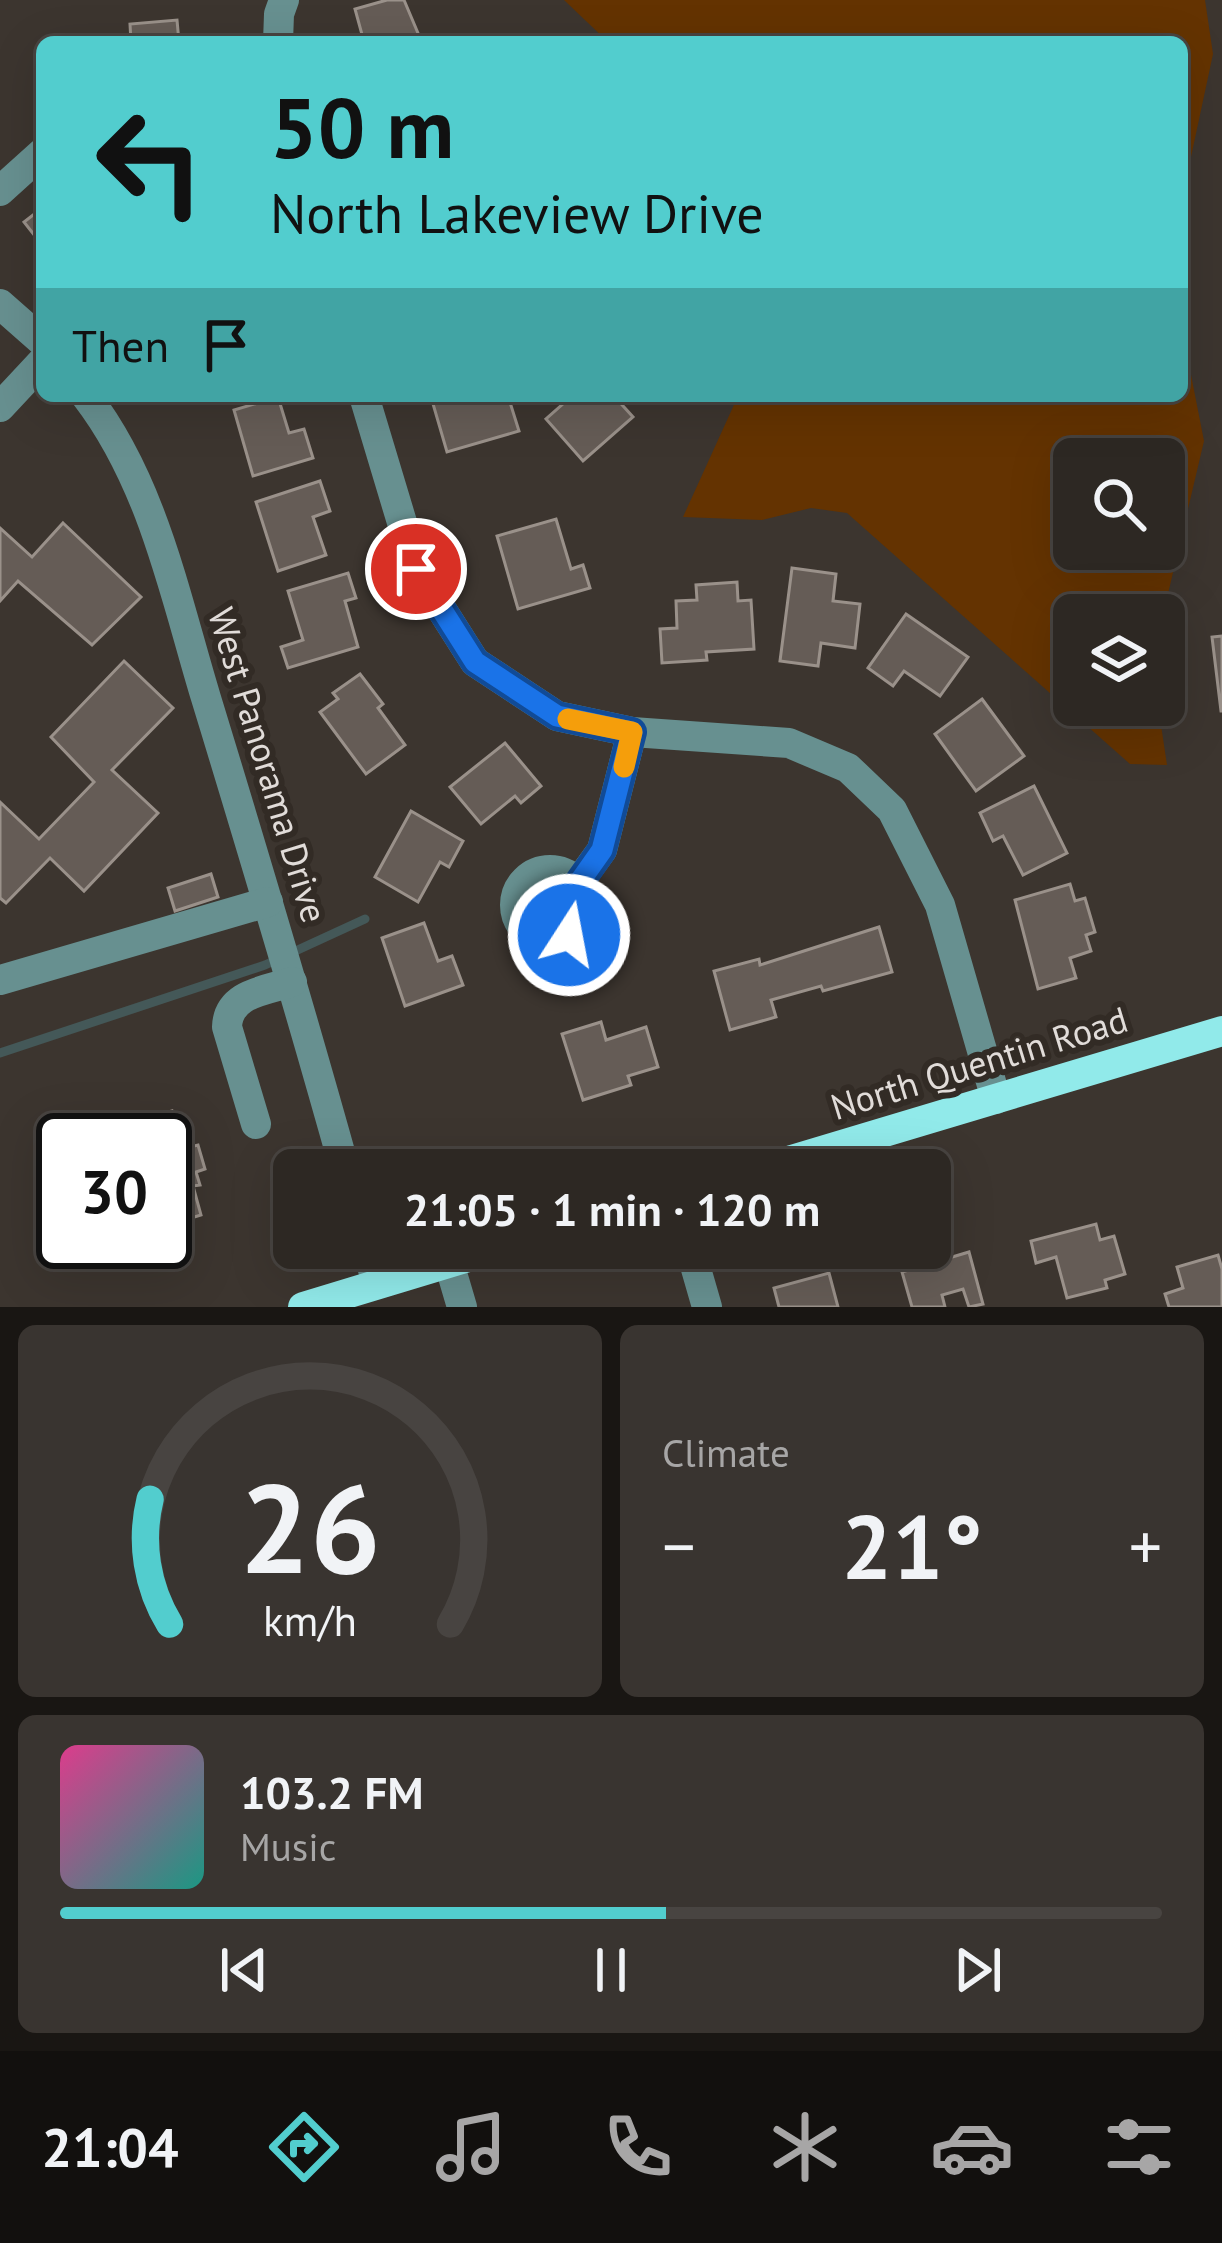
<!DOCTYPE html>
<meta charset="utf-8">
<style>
:root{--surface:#2d2823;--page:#393430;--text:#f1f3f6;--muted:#a7a6a6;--line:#484441;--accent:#52cdce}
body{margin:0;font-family:"PT Sans",sans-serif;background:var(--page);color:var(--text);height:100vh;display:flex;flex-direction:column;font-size:45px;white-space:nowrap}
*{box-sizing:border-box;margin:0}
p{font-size:39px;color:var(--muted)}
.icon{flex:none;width:66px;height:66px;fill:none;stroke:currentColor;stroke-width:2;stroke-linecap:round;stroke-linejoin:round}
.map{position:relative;height:1307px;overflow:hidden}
.side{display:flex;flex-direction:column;gap:18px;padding:18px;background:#191613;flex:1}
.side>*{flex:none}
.banner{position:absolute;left:36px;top:36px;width:1152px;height:366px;border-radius:18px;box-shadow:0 12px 48px #0002,0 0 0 3px var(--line);background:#52cdce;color:#111;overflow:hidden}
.controls{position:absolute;left:1053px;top:438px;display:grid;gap:24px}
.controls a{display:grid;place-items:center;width:132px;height:132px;border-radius:18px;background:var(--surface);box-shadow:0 12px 48px #0002,0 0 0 3px var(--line);font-size:60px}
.speed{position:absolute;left:36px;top:1113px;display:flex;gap:24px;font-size:60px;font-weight:700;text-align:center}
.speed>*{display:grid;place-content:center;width:156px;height:156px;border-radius:50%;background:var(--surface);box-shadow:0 12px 48px #0002,0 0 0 3px var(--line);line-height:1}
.speed .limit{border:6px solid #111;border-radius:18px;background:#fff;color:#111}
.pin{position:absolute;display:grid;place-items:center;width:102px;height:102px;color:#fff;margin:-51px;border:6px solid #fff;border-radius:50%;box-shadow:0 3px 12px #0007}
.me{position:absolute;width:132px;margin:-66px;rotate:11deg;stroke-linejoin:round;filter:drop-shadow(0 0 9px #0008)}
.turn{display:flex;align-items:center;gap:42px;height:252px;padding:0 36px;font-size:54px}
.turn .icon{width:156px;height:156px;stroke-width:2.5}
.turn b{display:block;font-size:84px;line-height:102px}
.then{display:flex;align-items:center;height:114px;padding:0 36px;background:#0003;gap:24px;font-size:45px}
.big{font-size:90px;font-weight:700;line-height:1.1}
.side .tile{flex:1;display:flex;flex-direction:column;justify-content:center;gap:18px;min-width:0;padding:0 42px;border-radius:18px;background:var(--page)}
.side .dial{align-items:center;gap:0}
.dial svg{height:312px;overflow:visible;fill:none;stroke:var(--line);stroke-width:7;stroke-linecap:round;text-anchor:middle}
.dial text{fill:var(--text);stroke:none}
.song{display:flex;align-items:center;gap:36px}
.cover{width:144px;height:144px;border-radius:18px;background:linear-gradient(135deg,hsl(330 70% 55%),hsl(170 70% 35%))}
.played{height:12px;border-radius:6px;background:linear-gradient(90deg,var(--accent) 55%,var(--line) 55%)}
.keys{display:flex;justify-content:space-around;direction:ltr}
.heat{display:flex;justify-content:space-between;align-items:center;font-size:66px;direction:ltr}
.side .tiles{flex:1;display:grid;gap:18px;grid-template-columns:1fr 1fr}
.tile:last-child{grid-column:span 2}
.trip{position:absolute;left:273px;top:1149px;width:678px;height:120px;border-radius:18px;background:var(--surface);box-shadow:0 12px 48px #0002,0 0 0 3px var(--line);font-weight:700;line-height:120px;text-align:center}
.dock{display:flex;height:192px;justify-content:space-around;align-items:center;background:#12100e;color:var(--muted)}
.dock .icon{width:84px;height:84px}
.dock .current{color:var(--accent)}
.dock b{font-size:54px;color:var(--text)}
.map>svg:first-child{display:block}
.green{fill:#643301;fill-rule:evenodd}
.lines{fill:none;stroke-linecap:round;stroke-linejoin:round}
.stream{stroke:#445858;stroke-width:9}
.building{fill:#655c56;stroke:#9a918a;stroke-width:3}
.minor{stroke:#679090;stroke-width:30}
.major{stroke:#91eaea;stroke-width:30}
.route-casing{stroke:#114b97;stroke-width:30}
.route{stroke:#1a73e8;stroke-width:21}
.slow{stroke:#f59e0b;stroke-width:21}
.labels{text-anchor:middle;stroke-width:12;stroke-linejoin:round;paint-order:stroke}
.street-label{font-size:36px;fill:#e1dcd9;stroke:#322b25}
</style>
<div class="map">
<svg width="1222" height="1307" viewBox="0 0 1222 1307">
<rect width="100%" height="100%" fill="#3c352f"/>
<g class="green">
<path d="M564,0H1205L1213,54L1182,199V42H608Z"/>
<path d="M1182,329L1204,441L1163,615H1074V705H1158L1167,765L1130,764L847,513L811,508L762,520L683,517L738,396H1182ZM1074,459H1164V549H1074Z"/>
</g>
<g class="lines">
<path class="stream" d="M0,1053L265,965L365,919"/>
</g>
<g class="building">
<path d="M387,0H404L420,38L364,42L355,9Z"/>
<path d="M177,20L179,42H131L130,24Z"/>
<path d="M42,208V245L24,222Z"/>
<path d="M508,396L519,431L447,452L431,397Z"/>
<path d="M572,396H614L633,417L583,461L546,419Z"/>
<path d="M278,397L289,433L304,429L313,458L253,476L234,410Z"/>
<path d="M320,481L330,511L313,517L326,555L278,571L256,502Z"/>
<path d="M556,519L571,569L583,565L590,588L518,609L497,536Z"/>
<path d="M63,523L141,597L92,645L18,581L0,601V528L32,557Z"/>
<path d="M792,568L836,574L833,601L860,604L855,648L821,643L818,666L780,661Z"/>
<path d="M348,573L356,598L345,601L358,647L288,668L281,647L303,640L288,591Z"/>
<path d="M737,582L738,601L751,600L754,649L706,652L707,660L662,663L660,629L677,628L676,601L697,600L696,585Z"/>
<path d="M906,614L968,657L940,696L904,671L893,686L868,668Z"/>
<path d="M1222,636V711H1221L1212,637Z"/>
<path d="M124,661L173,708L112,770L158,813L84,891L50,858L6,903L0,898V802L39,839L94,782L51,737Z"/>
<path d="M360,674L383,704L378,708L405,745L366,774L320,712L338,699L333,693Z"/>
<path d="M982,699L1024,756L976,791L935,734Z"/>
<path d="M505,743L541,786L521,803L515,796L481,824L450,787Z"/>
<path d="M1034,786L1067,853L1023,875L1003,836L993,841L980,813Z"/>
<path d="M411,811L463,841L449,867L440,862L418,902L375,877Z"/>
<path d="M211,874L218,897L175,911L168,888Z"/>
<path d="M1070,884L1075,901L1085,898L1095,932L1086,935L1091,951L1070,958L1076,978L1038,989L1015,900Z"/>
<path d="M424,923L438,961L452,956L463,985L405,1006L382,938Z"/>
<path d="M879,927L892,972L823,991L821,986L771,1000L776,1017L730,1030L714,971L759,959L760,965Z"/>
<path d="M601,1022L606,1040L646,1027L658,1067L628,1076L631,1085L583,1100L562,1034Z"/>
<path d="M172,1111L179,1137L183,1135L186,1148L198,1145L205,1169L196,1172L200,1185L193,1186L201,1215L165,1226V1140H90L89,1136Z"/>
<path d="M1096,1224L1100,1240L1114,1236L1125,1274L1105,1280L1107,1288L1067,1298L1056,1257L1036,1263L1031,1241Z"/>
<path d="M969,1252L983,1304L969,1307L963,1289L942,1295L945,1307H912L902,1272Z"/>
<path d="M1218,1255L1222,1269V1307H1169L1165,1294L1183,1288L1177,1267Z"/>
<path d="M829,1273L838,1307H779L774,1288Z"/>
</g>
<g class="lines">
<g class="minor">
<path d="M278,42L279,14L284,0"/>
<path d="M0,191L42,153"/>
<path d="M0,304L42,341"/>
<path d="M86,396C153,483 175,596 206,698C254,855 301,1012 345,1170"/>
<path d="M364,396L416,569L475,662L557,716L632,732L789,743L848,768L892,810L940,905L996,1099"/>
<path d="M0,407L42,362"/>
<circle cx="550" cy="905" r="35"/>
<path d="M578,883L602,850L632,732"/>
<path d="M0,980L268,902"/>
<path d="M256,1124L227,1027C228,993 265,991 292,982"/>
<path d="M367,1248L377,1284"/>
<path d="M690,1248L707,1307"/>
<path d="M449,1263L462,1307"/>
</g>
<g class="major">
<path d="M758,1170L1222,1031"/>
<path d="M303,1307L498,1248"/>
</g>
</g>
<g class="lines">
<defs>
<path id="route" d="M416,569L475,662L557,716L632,732L602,850L578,884C589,903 586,920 569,935"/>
</defs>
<use href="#route" class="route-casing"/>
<use href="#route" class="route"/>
<path class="slow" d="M568,719L632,732L624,767"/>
</g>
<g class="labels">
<g class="street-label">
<text transform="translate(268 765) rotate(73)" y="13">West Panorama Drive</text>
<text transform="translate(979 1063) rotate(-17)" y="13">North Quentin Road</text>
</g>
</g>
</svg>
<div class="controls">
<a><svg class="icon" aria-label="search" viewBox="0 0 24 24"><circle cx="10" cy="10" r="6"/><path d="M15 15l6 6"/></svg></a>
<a><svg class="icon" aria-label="layers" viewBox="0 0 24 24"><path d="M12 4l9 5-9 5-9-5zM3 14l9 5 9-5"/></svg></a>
</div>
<div class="speed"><div class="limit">30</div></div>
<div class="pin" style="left:416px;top:569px;background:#d93025"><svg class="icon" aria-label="arrive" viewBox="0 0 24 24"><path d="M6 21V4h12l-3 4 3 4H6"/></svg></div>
<svg class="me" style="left:569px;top:935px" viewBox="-20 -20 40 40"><circle r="17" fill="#1a73e8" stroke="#fff" stroke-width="3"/><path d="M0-11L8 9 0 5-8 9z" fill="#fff"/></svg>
<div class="trip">21:05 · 1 min · 120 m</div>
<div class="banner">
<div class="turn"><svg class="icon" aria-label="left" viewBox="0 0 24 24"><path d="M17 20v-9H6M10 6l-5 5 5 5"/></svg><div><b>50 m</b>North Lakeview Drive</div></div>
<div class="then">Then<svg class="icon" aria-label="arrive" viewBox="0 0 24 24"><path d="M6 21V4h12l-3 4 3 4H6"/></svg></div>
</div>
</div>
<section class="side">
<div class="tiles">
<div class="tile dial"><svg viewBox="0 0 100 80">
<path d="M14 69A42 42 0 1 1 86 69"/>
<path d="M14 69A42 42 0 0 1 9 37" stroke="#52cdce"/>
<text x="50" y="56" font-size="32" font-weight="700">26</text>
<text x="50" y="72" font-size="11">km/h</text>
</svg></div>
<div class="tile"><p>Climate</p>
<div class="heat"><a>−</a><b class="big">21°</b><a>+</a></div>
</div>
<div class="tile">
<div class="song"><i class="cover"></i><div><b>103.2 FM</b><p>Music</p></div></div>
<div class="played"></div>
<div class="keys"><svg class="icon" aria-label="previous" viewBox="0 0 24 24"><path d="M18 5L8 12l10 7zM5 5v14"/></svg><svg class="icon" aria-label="pause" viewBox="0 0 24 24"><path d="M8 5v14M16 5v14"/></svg><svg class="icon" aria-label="next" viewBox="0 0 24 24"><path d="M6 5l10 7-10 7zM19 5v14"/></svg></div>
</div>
</div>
</section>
<nav class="dock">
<b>21:04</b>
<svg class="icon current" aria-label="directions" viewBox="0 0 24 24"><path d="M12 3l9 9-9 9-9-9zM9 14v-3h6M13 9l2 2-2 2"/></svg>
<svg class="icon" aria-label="music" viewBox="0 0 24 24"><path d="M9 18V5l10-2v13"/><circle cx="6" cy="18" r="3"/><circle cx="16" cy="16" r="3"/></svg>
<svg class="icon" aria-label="phone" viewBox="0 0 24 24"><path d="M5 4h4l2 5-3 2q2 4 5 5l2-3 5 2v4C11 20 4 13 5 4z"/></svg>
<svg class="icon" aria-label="climate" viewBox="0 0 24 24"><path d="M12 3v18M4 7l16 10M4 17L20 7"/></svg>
<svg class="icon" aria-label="car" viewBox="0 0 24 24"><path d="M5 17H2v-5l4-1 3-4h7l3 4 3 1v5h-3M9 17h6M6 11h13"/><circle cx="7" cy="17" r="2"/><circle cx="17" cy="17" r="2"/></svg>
<svg class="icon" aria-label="filters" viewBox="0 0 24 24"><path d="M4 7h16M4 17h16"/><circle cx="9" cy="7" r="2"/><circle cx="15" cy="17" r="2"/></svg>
</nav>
